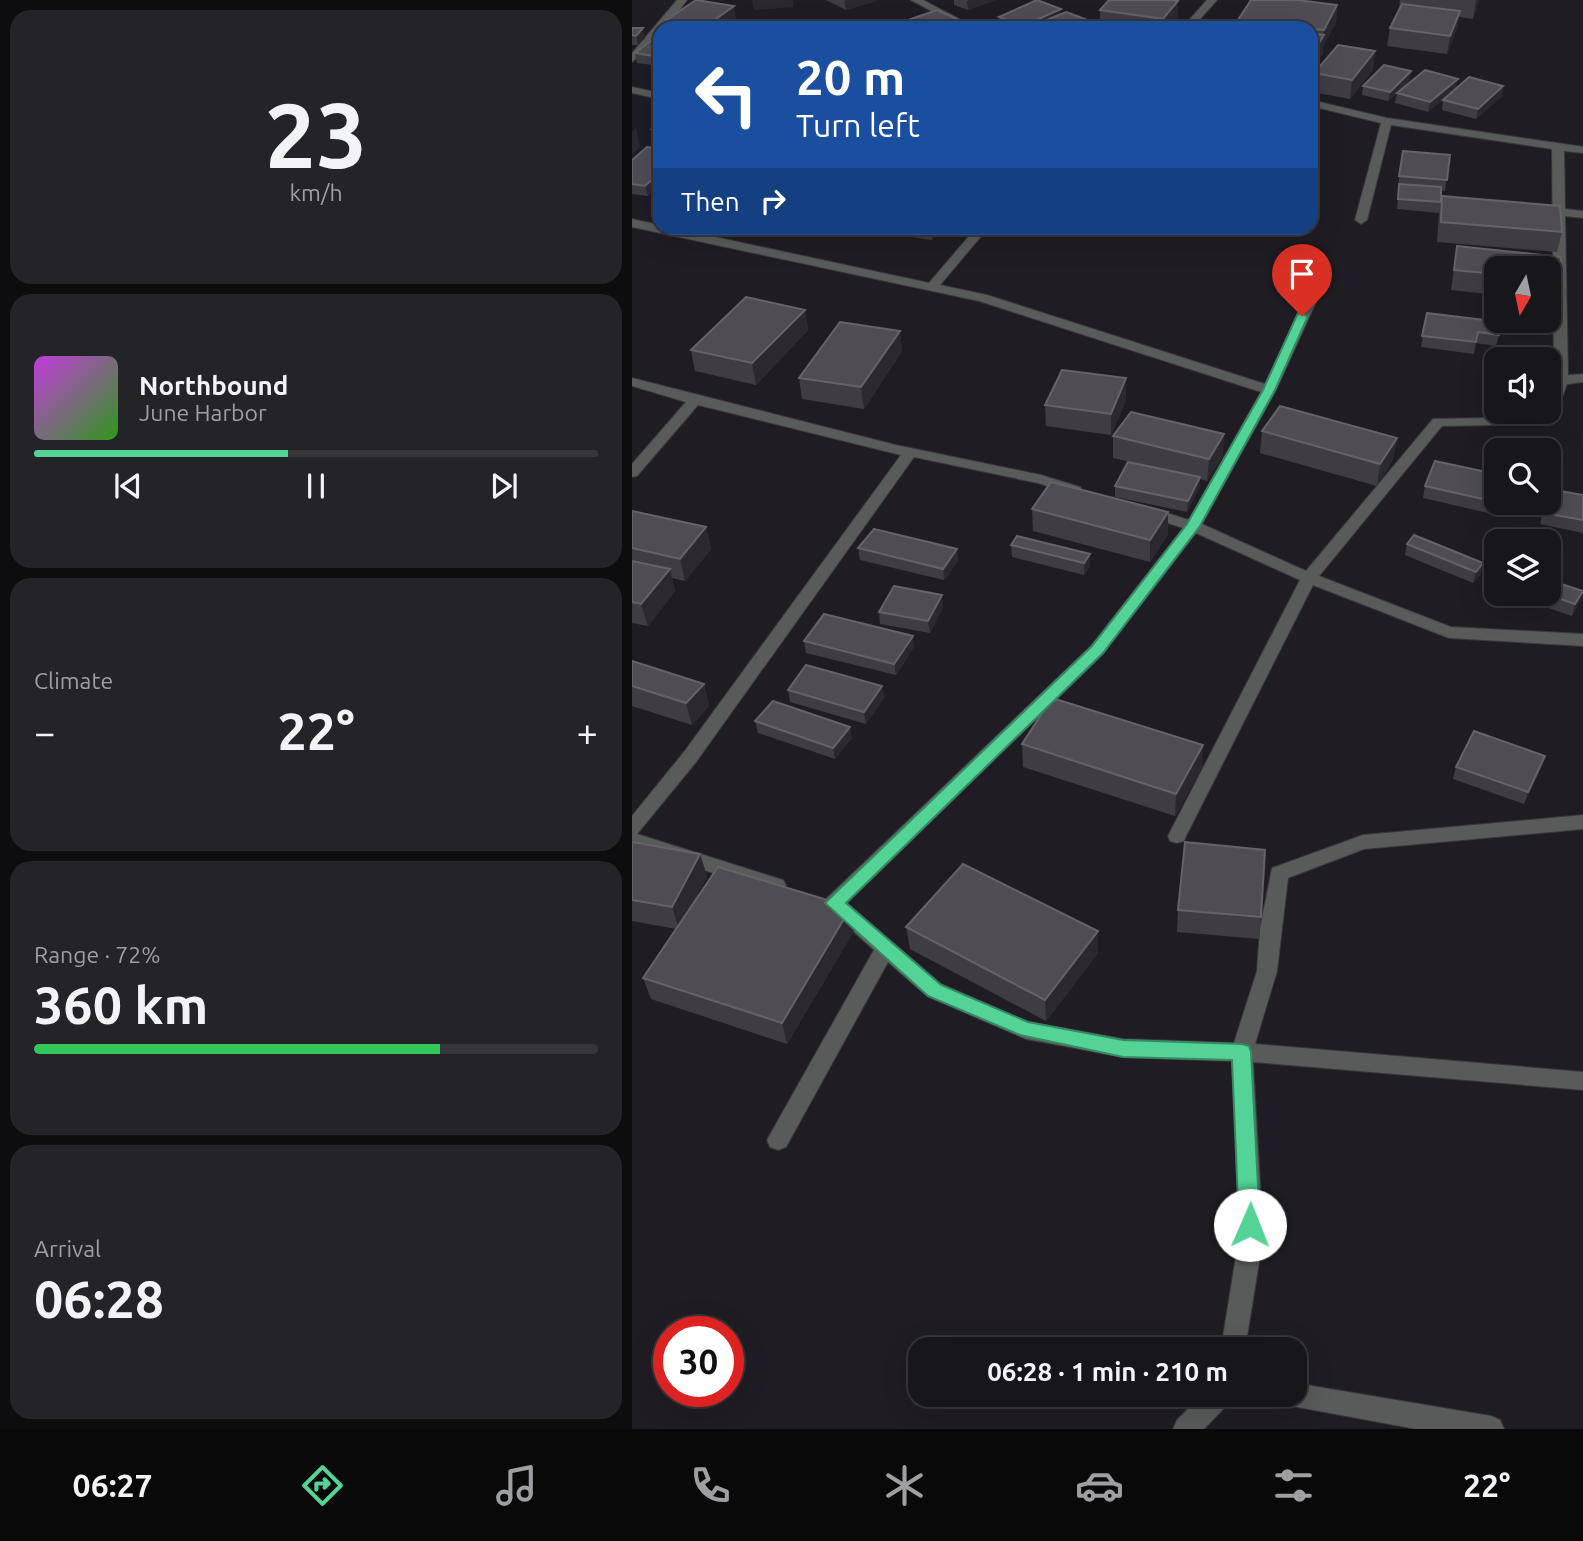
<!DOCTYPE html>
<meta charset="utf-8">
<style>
:root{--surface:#17161a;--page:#242327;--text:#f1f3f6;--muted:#9e9fa2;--line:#363539;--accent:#53d396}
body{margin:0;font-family:Ubuntu,sans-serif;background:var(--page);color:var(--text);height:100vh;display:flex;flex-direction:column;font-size:26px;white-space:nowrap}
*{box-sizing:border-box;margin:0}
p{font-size:23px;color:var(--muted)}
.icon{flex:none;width:38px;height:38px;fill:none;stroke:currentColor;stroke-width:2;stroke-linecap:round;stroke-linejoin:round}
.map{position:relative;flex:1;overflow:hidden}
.panel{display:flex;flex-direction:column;gap:10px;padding:10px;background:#0d0c0e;width:632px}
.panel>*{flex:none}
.banner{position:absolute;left:21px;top:21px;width:665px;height:214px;border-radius:21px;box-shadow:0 7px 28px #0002,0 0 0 2px var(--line);background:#1a4fa0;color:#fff;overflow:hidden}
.needle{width:46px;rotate:189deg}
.controls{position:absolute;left:852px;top:256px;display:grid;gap:14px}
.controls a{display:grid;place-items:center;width:77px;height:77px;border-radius:14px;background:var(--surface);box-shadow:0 7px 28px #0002,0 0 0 2px var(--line);font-size:35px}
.speed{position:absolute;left:21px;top:1316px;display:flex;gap:14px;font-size:35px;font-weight:700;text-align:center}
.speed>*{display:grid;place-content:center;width:91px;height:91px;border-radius:50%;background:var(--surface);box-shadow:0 7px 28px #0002,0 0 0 2px var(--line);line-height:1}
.speed .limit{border:10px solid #d22;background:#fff;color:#111}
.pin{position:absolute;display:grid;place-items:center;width:60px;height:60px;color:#fff;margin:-72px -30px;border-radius:50% 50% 50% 0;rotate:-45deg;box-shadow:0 0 7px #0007}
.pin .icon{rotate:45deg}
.me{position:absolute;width:77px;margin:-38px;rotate:1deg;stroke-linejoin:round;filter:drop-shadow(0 0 5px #0008)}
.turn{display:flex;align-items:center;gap:24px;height:147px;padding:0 28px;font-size:32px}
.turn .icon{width:91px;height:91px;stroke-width:2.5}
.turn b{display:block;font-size:49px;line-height:60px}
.then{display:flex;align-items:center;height:66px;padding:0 28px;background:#0003;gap:14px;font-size:26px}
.big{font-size:52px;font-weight:700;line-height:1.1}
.panel .card{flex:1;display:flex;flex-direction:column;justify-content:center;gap:10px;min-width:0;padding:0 24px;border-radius:21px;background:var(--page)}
.panel .dial{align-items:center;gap:0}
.dial b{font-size:91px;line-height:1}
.song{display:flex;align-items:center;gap:21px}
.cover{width:84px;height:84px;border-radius:10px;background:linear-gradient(135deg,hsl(290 70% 55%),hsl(110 70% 35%))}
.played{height:7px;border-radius:4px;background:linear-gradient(90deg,var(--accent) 45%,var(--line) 45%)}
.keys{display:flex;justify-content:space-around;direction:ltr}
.heat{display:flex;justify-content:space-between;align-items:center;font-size:38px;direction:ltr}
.charge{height:10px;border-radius:5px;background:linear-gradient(90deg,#34c759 72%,var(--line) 0)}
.trip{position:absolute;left:276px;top:1337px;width:399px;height:70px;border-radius:21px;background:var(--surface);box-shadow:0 7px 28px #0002,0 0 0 2px var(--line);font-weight:700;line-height:70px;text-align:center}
.menu{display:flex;height:112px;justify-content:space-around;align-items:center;background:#09090a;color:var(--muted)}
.menu .icon{width:49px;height:49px}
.menu .on{color:var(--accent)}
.menu b{font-size:32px;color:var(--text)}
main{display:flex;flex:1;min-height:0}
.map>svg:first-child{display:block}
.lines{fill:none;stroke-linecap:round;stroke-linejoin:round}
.minor-casing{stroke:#39373d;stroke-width:2}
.minor{fill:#585b59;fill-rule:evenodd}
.wall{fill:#3f3d43}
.shaded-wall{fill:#2b292f}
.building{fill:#4f4d53;stroke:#656368;stroke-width:2}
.route{fill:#53d396;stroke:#368962;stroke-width:2}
</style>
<main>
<section class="panel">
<div class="card dial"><b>23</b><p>km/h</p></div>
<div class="card">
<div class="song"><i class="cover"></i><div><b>Northbound</b><p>June Harbor</p></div></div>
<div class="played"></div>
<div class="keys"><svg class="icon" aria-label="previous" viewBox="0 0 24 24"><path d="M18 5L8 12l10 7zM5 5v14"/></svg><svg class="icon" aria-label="pause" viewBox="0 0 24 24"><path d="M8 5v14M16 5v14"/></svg><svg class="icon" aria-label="next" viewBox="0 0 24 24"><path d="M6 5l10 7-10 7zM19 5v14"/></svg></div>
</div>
<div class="card"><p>Climate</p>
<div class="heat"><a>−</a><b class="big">22°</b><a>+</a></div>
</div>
<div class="card"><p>Range · 72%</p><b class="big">360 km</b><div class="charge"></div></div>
<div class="card"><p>Arrival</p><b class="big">06:28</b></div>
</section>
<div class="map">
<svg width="952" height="1429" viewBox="0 0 952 1429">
<rect width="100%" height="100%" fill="#1f1d23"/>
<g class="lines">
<defs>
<g id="minor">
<path d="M45,0H55L34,28H28V35L0,62V53Z"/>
<path d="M279,0H291L344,28H331Z"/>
<path d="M575,0H585L560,28H550Z"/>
<path d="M0,87L28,93V99L0,93Z"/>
<path d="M679,100L755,118L952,147V153L932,151L933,209L952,211V218L933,216L936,375L952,374V382L935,384L920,424L810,426L687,576L819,627L952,634V646L817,638L681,585L554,836L552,841L545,843L538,841L536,836L668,580L564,533L471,654L215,903L309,984L396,1022L491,1039L602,1043L625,971L628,929L640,868L731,835L952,815V829L732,849L656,878L645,971L623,1044L952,1072V1090L621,1062L629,1199V1250L613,1349H589L605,1250L607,1199L600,1061L491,1057L394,1039L295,996L256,962L154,1147L146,1150L138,1147L135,1140L242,950L195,908L192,903L195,898L459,646L551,528L508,514L505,511L513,506L557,520L629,392L347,301L0,227V219L297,283L344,228H356L308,285L355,295L633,384L683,278L685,275H693L695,278L644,390L570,524L674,571L801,419L909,417L911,411H917V395L922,380L920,149L759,125L735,220L729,224L723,220L749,123L679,106Z"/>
<path d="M0,378L264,445L409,475L448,487L450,490L443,495L406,483L282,457L64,762L5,834L151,880L154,885L151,890L144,893L0,847V816L52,752L269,455L66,405L5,476L0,477V464L54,402L0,386Z"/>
<path d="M663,1383L859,1416L868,1420L872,1429H784L649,1404L646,1395H663Z"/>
<path d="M570,1395H600L596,1404L572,1429H541L545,1420Z"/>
</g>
</defs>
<use href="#minor" class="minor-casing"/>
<use href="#minor" class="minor"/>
</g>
<g class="wall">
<path d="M194,0H247L214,10Z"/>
<path d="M322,0H364L336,10L322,5Z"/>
<path d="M768,0H847L841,19L827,17L825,28L815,54L755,46L758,28L767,8Z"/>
<path d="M705,5L704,22L691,47V53L679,72V28H598L605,23L606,20Z"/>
<path d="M468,10L546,18L538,28H466L468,27Z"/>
<path d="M429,14L464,23V28H371L367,27V17Z"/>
<path d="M30,23L137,28H31Z"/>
<path d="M267,23H325L339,28H268Z"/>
<path d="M0,28L13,38L6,45H0Z"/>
<path d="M28,37V66L5,63L3,53Z"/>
<path d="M741,70L718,99L680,92L682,73Z"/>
<path d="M779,71L777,81L767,91L824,88L796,112L763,103L765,93L756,101L730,95L731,86Z"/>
<path d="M871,86L870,96L844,119L810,110L811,100Z"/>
<path d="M28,122V148H24L20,129Z"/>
<path d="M28,149V201L24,200L22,191L16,196L0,194V160Z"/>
<path d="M771,151L818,155L813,191L809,190V201L930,232L925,252L805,242L807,213L765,209L767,186H766Z"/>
<path d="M216,228H245L240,232Z"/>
<path d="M253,228H310L300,240L253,233Z"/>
<path d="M825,246L929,257V281L924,301H917V268H864V295L819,290Z"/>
<path d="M173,310L176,330L124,385L63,371L59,350Z"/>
<path d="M795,313L867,335L864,346L844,343L842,354L789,347Z"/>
<path d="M270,351L232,409L170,399L167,378Z"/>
<path d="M494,378V400L479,435L414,426L413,405Z"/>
<path d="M630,431L765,438L761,459L745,486L628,453Z"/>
<path d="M481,436L591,456L575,481L568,479L567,488L555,512L483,497V486L516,466L481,458Z"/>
<path d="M793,486L870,502L865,515L791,498Z"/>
<path d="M951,495V533L908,524L913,502Z"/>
<path d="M400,509L536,512V534L518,562L401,531Z"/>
<path d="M0,511L74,527L79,549L53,581L40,578L43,591L16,626L0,623Z"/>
<path d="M385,536L458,566L452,575L380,557L379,545Z"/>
<path d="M775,544L851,563L848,575L841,583L773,555Z"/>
<path d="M226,548L325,549L326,561L312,580L228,560Z"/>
<path d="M951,591L947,603L940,616L872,593H917Z"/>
<path d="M311,607L298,633L248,624L247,612Z"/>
<path d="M172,641L282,647L264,675L174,653Z"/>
<path d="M0,661L72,684L77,706L60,725L0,706Z"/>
<path d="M250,686L252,698L234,724L158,702L156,690Z"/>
<path d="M123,721L220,738L203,759L126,733Z"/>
<path d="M390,744L570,767L543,816L391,767Z"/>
<path d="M913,756L909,768L892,804L821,779L824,767Z"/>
<path d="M0,842L68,854L75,876L57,911L223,929L155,1044L19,999L11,978L44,929L0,921Z"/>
<path d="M546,910L629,917L627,939L545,932Z"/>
<path d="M274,927L466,931V953L414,1021L278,949Z"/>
</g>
<g class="shaded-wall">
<path d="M120,0H161L162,7L122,10Z"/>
<path d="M215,0H247L214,10L212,1Z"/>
<path d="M337,0H364L336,10L335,1Z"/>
<path d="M844,0H847L841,19Z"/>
<path d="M546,1V18L538,28H531V19Z"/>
<path d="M705,5L704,22L691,47V53L679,72V56L691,36L692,30Z"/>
<path d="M102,6L105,24L100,28H71Z"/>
<path d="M429,9V18L407,28H391V26Z"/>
<path d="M828,11L825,28L815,54L818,36Z"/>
<path d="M325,19V28H297Z"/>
<path d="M464,23V28H453Z"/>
<path d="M11,28L13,38L6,45L4,36Z"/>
<path d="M743,51L741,70L718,99L720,80Z"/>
<path d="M779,71L777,81L756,101L758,92Z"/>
<path d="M826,79L824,88L796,112L798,102Z"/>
<path d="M871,86L870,96L844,119L846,109Z"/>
<path d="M4,128L8,147L0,155V132Z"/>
<path d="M28,173V185L16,196L13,186Z"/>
<path d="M299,228H310L300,240Z"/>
<path d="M173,310L176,330L124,385L120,363Z"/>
<path d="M268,331L270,351L232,409L229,387Z"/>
<path d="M494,378V400L479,435V414Z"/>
<path d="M592,434L591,456L575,481L577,459Z"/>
<path d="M765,438L761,459L745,486L748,464Z"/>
<path d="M568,477L567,488L555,512L556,501Z"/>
<path d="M536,512V534L518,562V540Z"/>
<path d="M74,527L79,549L53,581L48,559Z"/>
<path d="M325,549L326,561L312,580L311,569Z"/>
<path d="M458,554V566L452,575V563Z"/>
<path d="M851,563L848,575L841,583L844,572Z"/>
<path d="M38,569L43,591L16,626L9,604Z"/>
<path d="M951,591L947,603L940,616L943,604Z"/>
<path d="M310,595L311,607L298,633L296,621Z"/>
<path d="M281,636L282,647L264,675L262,664Z"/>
<path d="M72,684L77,706L60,725L54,703Z"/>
<path d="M250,686L252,698L234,724L232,712Z"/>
<path d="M218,727L220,738L203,759L201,748Z"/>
<path d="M571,745L570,767L543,816L544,794Z"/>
<path d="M913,756L909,768L892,804L896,792Z"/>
<path d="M68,854L75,876L47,929L40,907Z"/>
<path d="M219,907L223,929L155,1044L150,1023Z"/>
<path d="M466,931V953L414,1021L413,1000Z"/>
</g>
<g class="building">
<path d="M64,0L102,6L71,28H62L30,23Z"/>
<path d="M405,0L429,9L391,26L367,17Z"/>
<path d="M477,0H541L546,1L531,19L468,10Z"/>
<path d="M619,0H665L705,5L692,30L679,29V28L606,20Z"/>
<path d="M770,4L828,11L818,36L758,28Z"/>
<path d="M305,10L325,19L297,28H279L267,23Z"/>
<path d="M434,12L464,23L453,28H395Z"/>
<path d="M105,23L137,28H98Z"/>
<path d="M326,23L339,28H311Z"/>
<path d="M602,23L641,28H598Z"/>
<path d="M473,25L480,28H466Z"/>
<path d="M0,28H11L4,36L0,35Z"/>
<path d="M679,33L692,35L679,56Z"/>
<path d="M24,37H28V57L3,53Z"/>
<path d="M706,45L743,51L720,80L682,73Z"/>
<path d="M752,65L779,71L758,92L731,86Z"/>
<path d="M793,70L826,79L798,102L765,93Z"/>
<path d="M837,77L871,86L846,109L811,100Z"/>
<path d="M28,122V130L20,129Z"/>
<path d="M15,147L28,149V173L13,186L0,184V160Z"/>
<path d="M771,151L818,155L815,180L767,176Z"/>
<path d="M767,184L809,187V202L766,199Z"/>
<path d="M28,185V191L22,190Z"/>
<path d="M810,196L928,206L930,232L809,222Z"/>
<path d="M825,246L929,257V281L917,280V268H864V274L822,270Z"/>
<path d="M114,297L173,310L120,363L59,350Z"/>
<path d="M795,313L868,322L867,335L846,332L844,342L790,336Z"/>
<path d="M208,322L268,331L229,387L167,378Z"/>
<path d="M430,370L494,378L479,414L413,405Z"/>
<path d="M648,406L765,438L748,464L630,431Z"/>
<path d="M499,412L592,434L577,459L481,436Z"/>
<path d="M803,461L864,474V502L793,486Z"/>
<path d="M496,462L568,477L556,501L483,486Z"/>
<path d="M419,482L536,512L518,540L400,509Z"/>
<path d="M917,489L951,495V520L911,513L913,502H917Z"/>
<path d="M0,511L74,527L48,559L0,548Z"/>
<path d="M242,529L325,549L311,569L226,548Z"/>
<path d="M782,535L851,563L844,572L775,544Z"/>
<path d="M385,536L458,554L452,563L379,545Z"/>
<path d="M0,561L38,569L9,604L0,602Z"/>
<path d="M917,580L951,591L943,604L911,593H917Z"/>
<path d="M262,586L310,595L296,621L247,612Z"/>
<path d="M192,614L281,636L262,664L172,641Z"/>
<path d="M0,661L72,684L54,703L0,686Z"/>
<path d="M174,665L250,686L232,712L156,690Z"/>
<path d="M420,698L571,745L544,794L390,744Z"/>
<path d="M141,701L218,727L201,748L123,721Z"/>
<path d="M842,731L913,756L896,792L824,767Z"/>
<path d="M0,842L68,854L40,907L0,900Z"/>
<path d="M553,842L633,850L629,917L546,910Z"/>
<path d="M331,864L466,931L413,1000L274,927Z"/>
<path d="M86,867L219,907L150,1023L11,978Z"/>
</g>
<path class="route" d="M666,313L676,316L643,390L568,526L471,653L214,903L309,985L396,1022L491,1040L610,1044L617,1046L619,1052L628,1225L625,1232L618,1235L610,1232L607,1225L600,1060L491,1057L388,1035L296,996L193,903L460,646L555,524L631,390Z"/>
</svg>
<div class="controls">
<a><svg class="needle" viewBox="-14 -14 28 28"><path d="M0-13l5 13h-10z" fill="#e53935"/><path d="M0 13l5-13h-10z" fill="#9e9fa2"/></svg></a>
<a><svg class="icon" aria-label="sound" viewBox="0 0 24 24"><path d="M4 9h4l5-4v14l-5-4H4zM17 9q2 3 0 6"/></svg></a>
<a><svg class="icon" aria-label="search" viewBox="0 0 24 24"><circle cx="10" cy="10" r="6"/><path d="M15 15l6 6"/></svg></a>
<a><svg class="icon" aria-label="layers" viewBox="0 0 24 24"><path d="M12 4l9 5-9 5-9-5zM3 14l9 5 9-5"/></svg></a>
</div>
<div class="speed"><div class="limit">30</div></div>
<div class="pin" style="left:670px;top:316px;background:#d93025"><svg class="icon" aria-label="arrive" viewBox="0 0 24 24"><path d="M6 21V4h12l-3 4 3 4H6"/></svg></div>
<svg class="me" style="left:618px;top:1225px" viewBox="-20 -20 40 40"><circle r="19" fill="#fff"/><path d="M0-13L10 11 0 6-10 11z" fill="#53d396"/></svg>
<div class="trip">06:28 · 1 min · 210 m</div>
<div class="banner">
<div class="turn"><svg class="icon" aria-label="left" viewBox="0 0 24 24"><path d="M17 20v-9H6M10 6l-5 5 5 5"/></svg><div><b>20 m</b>Turn left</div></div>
<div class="then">Then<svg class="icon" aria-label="right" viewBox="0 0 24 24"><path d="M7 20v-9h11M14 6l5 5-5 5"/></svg></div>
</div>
</div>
</main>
<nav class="menu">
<b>06:27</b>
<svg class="icon on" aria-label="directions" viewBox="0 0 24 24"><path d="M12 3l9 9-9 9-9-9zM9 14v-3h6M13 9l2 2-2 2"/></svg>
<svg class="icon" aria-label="music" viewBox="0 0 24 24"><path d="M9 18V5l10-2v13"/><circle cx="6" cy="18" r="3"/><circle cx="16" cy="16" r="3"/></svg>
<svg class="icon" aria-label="phone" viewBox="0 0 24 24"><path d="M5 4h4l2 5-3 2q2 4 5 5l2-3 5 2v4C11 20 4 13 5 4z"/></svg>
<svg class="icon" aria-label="climate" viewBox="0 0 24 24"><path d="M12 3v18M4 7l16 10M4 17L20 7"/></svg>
<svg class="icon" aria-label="car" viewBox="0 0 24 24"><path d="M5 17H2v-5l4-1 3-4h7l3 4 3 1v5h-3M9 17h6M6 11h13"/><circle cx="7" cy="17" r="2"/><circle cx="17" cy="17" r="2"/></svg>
<svg class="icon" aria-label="filters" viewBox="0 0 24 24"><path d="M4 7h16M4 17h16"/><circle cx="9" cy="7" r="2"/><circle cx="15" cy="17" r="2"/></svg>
<b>22°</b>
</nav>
